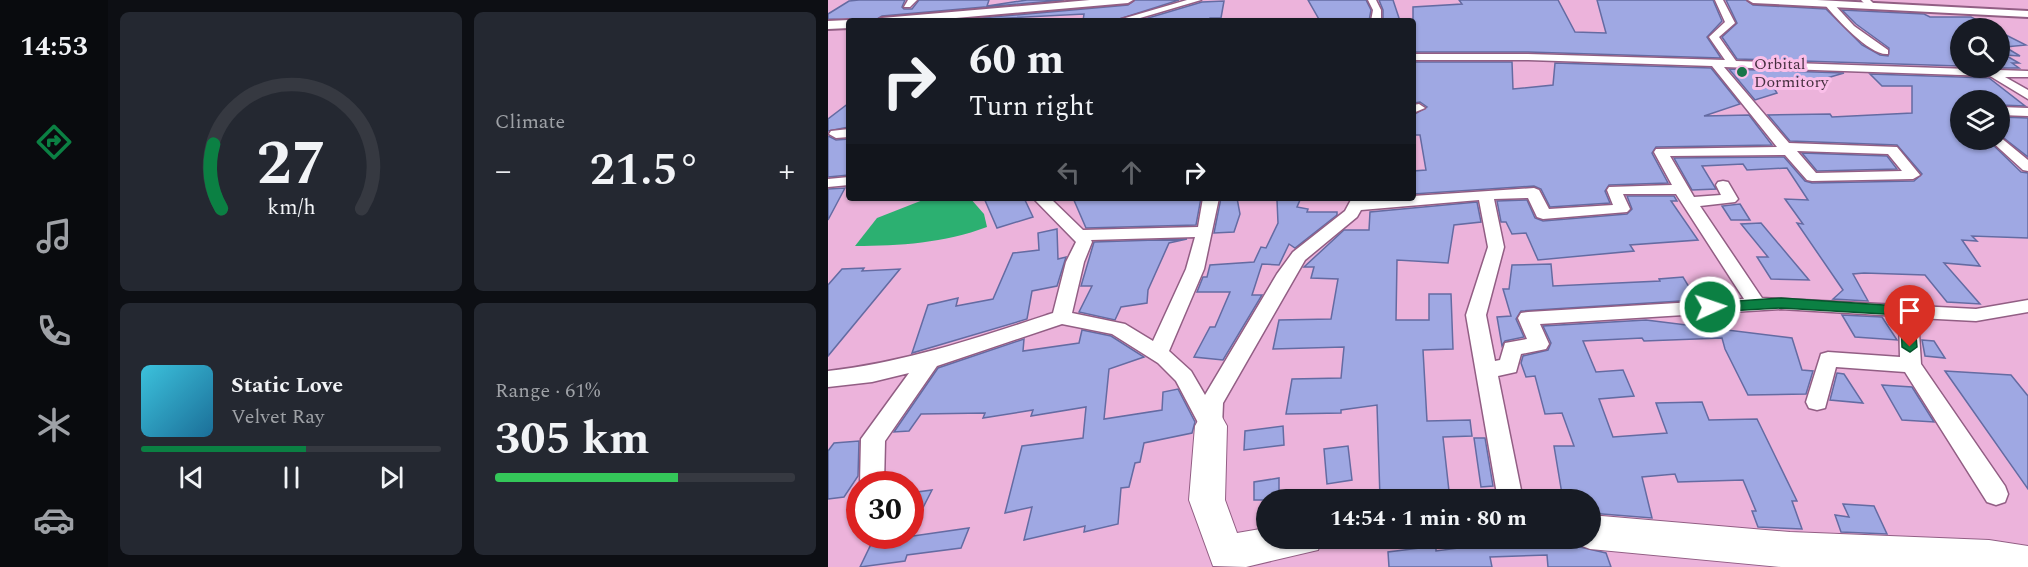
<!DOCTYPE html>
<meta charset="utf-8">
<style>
:root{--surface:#171b24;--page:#242831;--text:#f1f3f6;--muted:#9ea1a6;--line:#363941;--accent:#0b8043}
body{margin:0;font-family:Spectral,serif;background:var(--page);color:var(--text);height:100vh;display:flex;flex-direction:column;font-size:22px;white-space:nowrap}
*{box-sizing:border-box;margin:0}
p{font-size:20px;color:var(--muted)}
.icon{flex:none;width:33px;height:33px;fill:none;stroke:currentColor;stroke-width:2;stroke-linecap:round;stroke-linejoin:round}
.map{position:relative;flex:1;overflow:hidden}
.details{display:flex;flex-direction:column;gap:12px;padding:12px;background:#0d0f14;width:720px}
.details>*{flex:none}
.top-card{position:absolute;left:18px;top:18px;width:570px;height:183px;border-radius:6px;box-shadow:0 2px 4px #0004;background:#171b24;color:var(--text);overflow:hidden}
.fabs{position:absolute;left:1122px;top:18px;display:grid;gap:12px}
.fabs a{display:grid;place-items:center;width:60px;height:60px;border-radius:50%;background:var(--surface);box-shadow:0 2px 4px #0004;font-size:30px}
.speed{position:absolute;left:18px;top:471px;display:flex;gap:12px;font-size:30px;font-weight:700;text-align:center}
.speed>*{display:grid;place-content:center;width:78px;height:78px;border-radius:50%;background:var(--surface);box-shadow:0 2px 4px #0004;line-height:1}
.speed .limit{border:9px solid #d22;background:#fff;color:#111}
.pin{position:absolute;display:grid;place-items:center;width:51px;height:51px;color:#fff;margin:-62px -26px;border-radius:50% 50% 50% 0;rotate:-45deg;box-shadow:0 0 6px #0007}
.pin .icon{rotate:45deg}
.me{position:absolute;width:66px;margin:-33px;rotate:87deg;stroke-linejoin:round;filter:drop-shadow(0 0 4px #0008)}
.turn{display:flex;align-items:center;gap:21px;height:126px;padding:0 24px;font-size:27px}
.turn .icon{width:78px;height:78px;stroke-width:2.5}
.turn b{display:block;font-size:42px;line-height:51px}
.lanes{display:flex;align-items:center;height:57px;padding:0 24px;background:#0003;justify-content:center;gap:30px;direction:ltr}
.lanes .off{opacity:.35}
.big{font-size:45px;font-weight:700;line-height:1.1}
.details .tile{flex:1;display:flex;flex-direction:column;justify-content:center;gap:9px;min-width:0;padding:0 21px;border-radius:9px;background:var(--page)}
.details .dial{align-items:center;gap:0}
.dial svg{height:156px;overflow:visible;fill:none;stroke:var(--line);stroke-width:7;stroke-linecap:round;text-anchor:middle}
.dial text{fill:var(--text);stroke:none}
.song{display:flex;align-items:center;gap:18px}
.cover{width:72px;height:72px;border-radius:9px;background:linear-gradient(135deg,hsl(190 70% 55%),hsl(200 70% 35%))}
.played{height:6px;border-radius:3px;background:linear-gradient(90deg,var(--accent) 55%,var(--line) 55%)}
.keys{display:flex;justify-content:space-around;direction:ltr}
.heat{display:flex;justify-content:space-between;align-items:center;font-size:33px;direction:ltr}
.charge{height:9px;border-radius:4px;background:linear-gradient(90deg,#34c759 61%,var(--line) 0)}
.details .tiles{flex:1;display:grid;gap:12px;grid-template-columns:repeat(2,1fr)}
.trip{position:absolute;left:428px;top:489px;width:345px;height:60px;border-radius:30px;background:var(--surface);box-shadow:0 2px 4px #0004;font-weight:700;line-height:60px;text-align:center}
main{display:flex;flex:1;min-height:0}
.tabs{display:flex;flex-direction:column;width:108px;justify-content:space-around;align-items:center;background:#090b0e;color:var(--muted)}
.tabs .icon{width:42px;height:42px}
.tabs .current{color:var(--accent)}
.tabs b{font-size:27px;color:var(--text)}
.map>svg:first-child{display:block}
.water{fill:#2cb071}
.building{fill:#9fa8e3;stroke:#646ba2;stroke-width:1.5}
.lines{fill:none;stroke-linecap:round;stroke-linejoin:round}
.minor-casing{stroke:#925e84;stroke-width:3}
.tertiary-casing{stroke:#925e84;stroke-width:4}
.secondary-casing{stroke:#925e84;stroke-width:2}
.minor{fill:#fff;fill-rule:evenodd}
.tertiary{fill:#fff;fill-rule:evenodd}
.secondary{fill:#fff;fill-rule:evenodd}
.route{fill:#0b8043;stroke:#07532c;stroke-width:1.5}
.poi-dot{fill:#197449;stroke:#fabfe9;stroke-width:2}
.labels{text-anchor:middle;stroke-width:6;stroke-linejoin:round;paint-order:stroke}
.far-poi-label{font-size:16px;fill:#462f3f;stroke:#fabfe9;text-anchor:start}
</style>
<main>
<nav class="tabs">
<b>14:53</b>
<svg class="icon current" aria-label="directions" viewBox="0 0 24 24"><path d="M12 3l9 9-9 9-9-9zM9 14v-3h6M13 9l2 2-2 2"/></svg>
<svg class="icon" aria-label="music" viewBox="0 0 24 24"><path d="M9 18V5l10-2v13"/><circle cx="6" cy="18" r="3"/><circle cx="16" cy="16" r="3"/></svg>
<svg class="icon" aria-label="phone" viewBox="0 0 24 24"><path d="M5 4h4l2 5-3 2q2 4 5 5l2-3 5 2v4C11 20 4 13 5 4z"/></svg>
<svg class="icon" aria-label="climate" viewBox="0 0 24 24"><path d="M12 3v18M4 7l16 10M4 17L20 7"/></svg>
<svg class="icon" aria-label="car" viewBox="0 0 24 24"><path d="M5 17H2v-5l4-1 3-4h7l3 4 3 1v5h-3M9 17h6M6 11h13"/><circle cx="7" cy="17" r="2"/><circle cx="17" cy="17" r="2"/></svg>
</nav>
<section class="details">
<div class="tiles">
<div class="tile dial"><svg viewBox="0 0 100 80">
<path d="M14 69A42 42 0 1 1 86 69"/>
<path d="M14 69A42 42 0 0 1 10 36" stroke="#0b8043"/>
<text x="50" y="56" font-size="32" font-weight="700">27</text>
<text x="50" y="72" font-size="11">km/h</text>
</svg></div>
<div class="tile"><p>Climate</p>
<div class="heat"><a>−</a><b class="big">21.5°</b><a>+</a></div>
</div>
<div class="tile">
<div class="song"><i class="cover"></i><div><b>Static Love</b><p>Velvet Ray</p></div></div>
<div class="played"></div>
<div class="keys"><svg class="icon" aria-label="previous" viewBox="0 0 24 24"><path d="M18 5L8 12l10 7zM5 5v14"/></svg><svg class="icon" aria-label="pause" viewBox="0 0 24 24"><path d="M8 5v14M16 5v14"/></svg><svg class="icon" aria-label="next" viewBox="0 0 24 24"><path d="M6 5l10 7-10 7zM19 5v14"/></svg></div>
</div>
<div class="tile"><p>Range · 61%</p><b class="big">305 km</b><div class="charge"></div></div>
</div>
</section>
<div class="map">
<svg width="1200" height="567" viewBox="0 0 1200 567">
<rect width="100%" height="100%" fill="#ecb3db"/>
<path class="water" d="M100,198H142L156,214L159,227C116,243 72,246 27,246L49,218Z"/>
<g class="building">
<path d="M31,0H77L74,7L76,9H84L91,0H161L159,6L199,0H236L54,16L46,21L0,19V14L21,1Z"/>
<path d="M307,0H351L285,21H255L256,14L120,21L300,5Z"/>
<path d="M480,0H538L543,10L541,21H492Z"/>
<path d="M551,0H565L572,21H555V10Z"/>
<path d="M631,0H730L747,32L778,33L769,0H885L894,21L879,37L893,58L700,52H585V7L634,4Z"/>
<path d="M898,0H918L925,5L998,9L1034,45L1052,55L1060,56L1061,48L1028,24L1014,10L1096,14L1102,17H1143L1165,28H1132V66L909,59L894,37L909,23Z"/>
<path d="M396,1L393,18H382L381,21H310L374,2Z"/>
<path d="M1172,32L1198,45L1177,47L1192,56L1177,55L1191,63H1184L1191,68H1164H1172Z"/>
<path d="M585,62H684L685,89L725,85L727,63L883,68L912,104L876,116L921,115L944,145L828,147L824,153L840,183L781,185L777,191L782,203L722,207L713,189L706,186L585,194V171L598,170L592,135H585V115L599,107L592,102L585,103Z"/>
<path d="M901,69L1016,73L975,85H944L949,93L927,100Z"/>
<path d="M1042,74L1161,78L1197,106L1172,105V100H1132V140H1160L1193,172L1200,173V238L1144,236L1149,241L1134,240L1152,266L1116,263L1152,304L1119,302L1097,275L1036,273L1025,274L1040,301L1005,299L1015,290L969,223L975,224L957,199L980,200L959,168L919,170L915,164L874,166L888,189L864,190L846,158L956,157L977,181L984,183L1086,181L1094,174L1069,145L962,141L940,115L1002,114L1004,117L1084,113V86H1054Z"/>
<path d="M21,103V127L0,131V119Z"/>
<path d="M1172,117L1200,118V157L1172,135Z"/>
<path d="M0,136L8,140L21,139V175L0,177Z"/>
<path d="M974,153L1059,156L1069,169L989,171Z"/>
<path d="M17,188L0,220V189Z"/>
<path d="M799,196H846L849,201H843L870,240L802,245L806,251L710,260L698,233L684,234L678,222H673L669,201L699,200L707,218L715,221L799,214L804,209Z"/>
<path d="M156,198H196L205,217L169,228Z"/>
<path d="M245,198H373L368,225L258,228Z"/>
<path d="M393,198H409L412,214L406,232L386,233Z"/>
<path d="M449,200H472L469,207L480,209L479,212H509V215L467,248L461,244L451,265L434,264L424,295H434L395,360L366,357L382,327H387L402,292H369L375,277H379L382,265L426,262L433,247L438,248L450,223Z"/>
<path d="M649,202L653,222L626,225L620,263L569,260L568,320H601V294H623L625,349L595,350L599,421L642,420L644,436L615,437L622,500H594L593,494L552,498L549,405L513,410V413L458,414L464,379L513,378L516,347L445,349L451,320L503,319L510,279L483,278L486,267H476L516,230H541L542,212Z"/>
<path d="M912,204L922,220H903L894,206Z"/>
<path d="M933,223L981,280L943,279L929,257H940L913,224Z"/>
<path d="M229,229L230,259L238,257L229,286L204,291L199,319L84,353L100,305L130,298L128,306L165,299L185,253L211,250L210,233Z"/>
<path d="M359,239L341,243L320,290L319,303L293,307L287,320L251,312L264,286H253L266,242Z"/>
<path d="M723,264L725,286L832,281L831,279L855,277L869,300L693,311L688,319L696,337L677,341L674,346L669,317L683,316L675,289H681L684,265Z"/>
<path d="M36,268L34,271L72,269L0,356V285L14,269Z"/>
<path d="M1014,315L1054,317L1069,340L1027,337Z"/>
<path d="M818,320L964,338L974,370L985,371L978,394L920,395L897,349L894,338L816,341L814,338L755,341L768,372L795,370L806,396L771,399L785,437L839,433L828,403L874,402L881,420L929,419L969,501H964L974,529L930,527L924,511H928L915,480L850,482L847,474L814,477L824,518L762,513V500H735L726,446H746L734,413L717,414L707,376L698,377L693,363L695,356L720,350L723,343L715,326Z"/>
<path d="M254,330L283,336L316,357L281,369L276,419L334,410L335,392L350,389L367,422L364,433L316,443L312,462L307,463L301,487L293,488L290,524L256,532L257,526L196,540L204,507L177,513L194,446L255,438L258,407L203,416L205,410L155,418L157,413L93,414L81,431L66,432L110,368L196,339L195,351L251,343Z"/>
<path d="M1094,340L1106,341L1117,358L1097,356Z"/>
<path d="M1117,371L1183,375L1200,396V489Z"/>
<path d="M1009,373L1016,374L1035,403L1002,400Z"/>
<path d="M1054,385L1084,387L1106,422L1074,420Z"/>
<path d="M455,426L456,445L416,450L417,431Z"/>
<path d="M646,438H657L665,486L653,487Z"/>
<path d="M31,441L30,476L16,497L0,499V451L6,443Z"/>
<path d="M520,446L524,480L499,484L496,449Z"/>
<path d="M451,478V500H426V482Z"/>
<path d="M104,490L82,533V493Z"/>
<path d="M1015,504L1046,506L1059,534L1013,532L1007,515L1021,517Z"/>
<path d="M141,528L133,548L79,555L77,561L32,567L47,536H85Z"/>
<path d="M677,538H744L748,546L778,553L783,567H720L719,555L662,557L664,567H561L560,552L608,546V551L677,542Z"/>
</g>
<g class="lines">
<defs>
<g id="minor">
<path d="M80,0H89L82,7H76Z"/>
<path d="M359,0H373L302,21H287Z"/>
<path d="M540,0H548L553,10V21H543L545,10Z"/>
<path d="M887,0H895L907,23L891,37L908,61L1200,71V77H1177L1200,90V99L1162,76L896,67L961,143L1069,147L1092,175L1085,179L984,181L979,180L957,155L842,156L866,197L893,195L888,185L890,182L895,181L900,182L910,199L907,202L872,206L934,298L1148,309L1200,300V312L1148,321L1090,318L1093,364L1177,486L1180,494L1177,502L1168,505L1159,502L1077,372L1008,367L997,408L989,410L981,408L978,402L993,354L1000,352L1072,357L1071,316L953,309L712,324L721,344L718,349L693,354L688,372L670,376L695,500H670L638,315L660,247L651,200L533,210L529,217L477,260L395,403L394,426L391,432L383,435L375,432L348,381L330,363L284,334L234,324L109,366L57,441L56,484H32L33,439L81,373L44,382L0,387V371C79,362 149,338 225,313L238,262L248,242L205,198H222L255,230L370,227L375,198H391L376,269L341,351L363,371L377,395L449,274L465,252L517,211L524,198H540L538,200L585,198V196L706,188L711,190L721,209L785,205L779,190L781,187L844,185L826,152L828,149L949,147L884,66L700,60H585V54H700L897,60L881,37L897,22ZM969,151L1060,154L1074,171L988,173ZM795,194H848L916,299L700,312L693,313L690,318L699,339L677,343L672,360L667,361L658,315L676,247L666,199L700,198L709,217L715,219L799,212L802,209ZM367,237L358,269L325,341L297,324L244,313L256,262L264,242L263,240Z"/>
<path d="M1033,0H1042L1048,6L1041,8Z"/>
<path d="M998,2H1004L1026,26L1060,50V54C1042,56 1009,19 998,6Z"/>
<path d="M585,105L591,104L597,108L585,113Z"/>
<path d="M1172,107L1200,108V116L1172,115Z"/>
<path d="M21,129V137L8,138L1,134L3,131Z"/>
<path d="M1172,137L1200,160V171L1195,170L1162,140H1172Z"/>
<path d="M21,177V185L0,187V179Z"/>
</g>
<g id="tertiary">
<path d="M262,0H305L300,3L94,21H48L54,18Z"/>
<path d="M920,0H989L1200,11V17L925,3Z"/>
<path d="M21,20L23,21L21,28L0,29V21Z"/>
</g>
<g id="secondary">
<path d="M383,413L394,417L399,426L397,500L409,533L438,528V538H495L490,550L418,567L385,566L361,500L367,426L372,417Z"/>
<path d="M762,515L962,532L1161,540L1200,546V567H953L762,549L749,544L746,538H762Z"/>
</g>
</defs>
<use href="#minor" class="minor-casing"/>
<use href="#tertiary" class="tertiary-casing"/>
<use href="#secondary" class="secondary-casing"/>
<use href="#minor" class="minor"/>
<use href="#tertiary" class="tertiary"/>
<use href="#secondary" class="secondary"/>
</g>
<path class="route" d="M953,298L1085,307L1089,347L1082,352L1074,347L1073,315L953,308L882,312L875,307L882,303Z"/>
<circle class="poi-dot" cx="914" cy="72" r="6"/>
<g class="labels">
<g class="far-poi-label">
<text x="926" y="69">Orbital<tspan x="926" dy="18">Dormitory</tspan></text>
</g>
</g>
</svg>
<div class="fabs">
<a><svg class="icon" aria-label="search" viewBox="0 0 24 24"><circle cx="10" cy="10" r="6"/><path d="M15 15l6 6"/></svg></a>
<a><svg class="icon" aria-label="layers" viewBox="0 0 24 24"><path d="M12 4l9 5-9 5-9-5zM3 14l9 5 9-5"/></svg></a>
</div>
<div class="speed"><div class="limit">30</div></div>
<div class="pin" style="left:1082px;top:347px;background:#d93025"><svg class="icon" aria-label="arrive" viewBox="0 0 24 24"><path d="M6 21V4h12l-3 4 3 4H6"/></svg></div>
<svg class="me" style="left:882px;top:307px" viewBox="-20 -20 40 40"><circle r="17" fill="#0b8043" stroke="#fff" stroke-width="3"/><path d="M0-11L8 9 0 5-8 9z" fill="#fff"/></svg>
<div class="trip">14:54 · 1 min · 80 m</div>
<div class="top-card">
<div class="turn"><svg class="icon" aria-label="right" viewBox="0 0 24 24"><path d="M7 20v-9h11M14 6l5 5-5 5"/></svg><div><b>60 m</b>Turn right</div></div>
<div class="lanes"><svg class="icon off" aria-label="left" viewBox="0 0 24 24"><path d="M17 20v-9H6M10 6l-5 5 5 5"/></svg><svg class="icon off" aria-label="ahead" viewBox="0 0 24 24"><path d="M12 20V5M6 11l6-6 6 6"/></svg><svg class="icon" aria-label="right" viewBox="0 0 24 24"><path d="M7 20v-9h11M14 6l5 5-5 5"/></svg></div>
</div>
</div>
</main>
